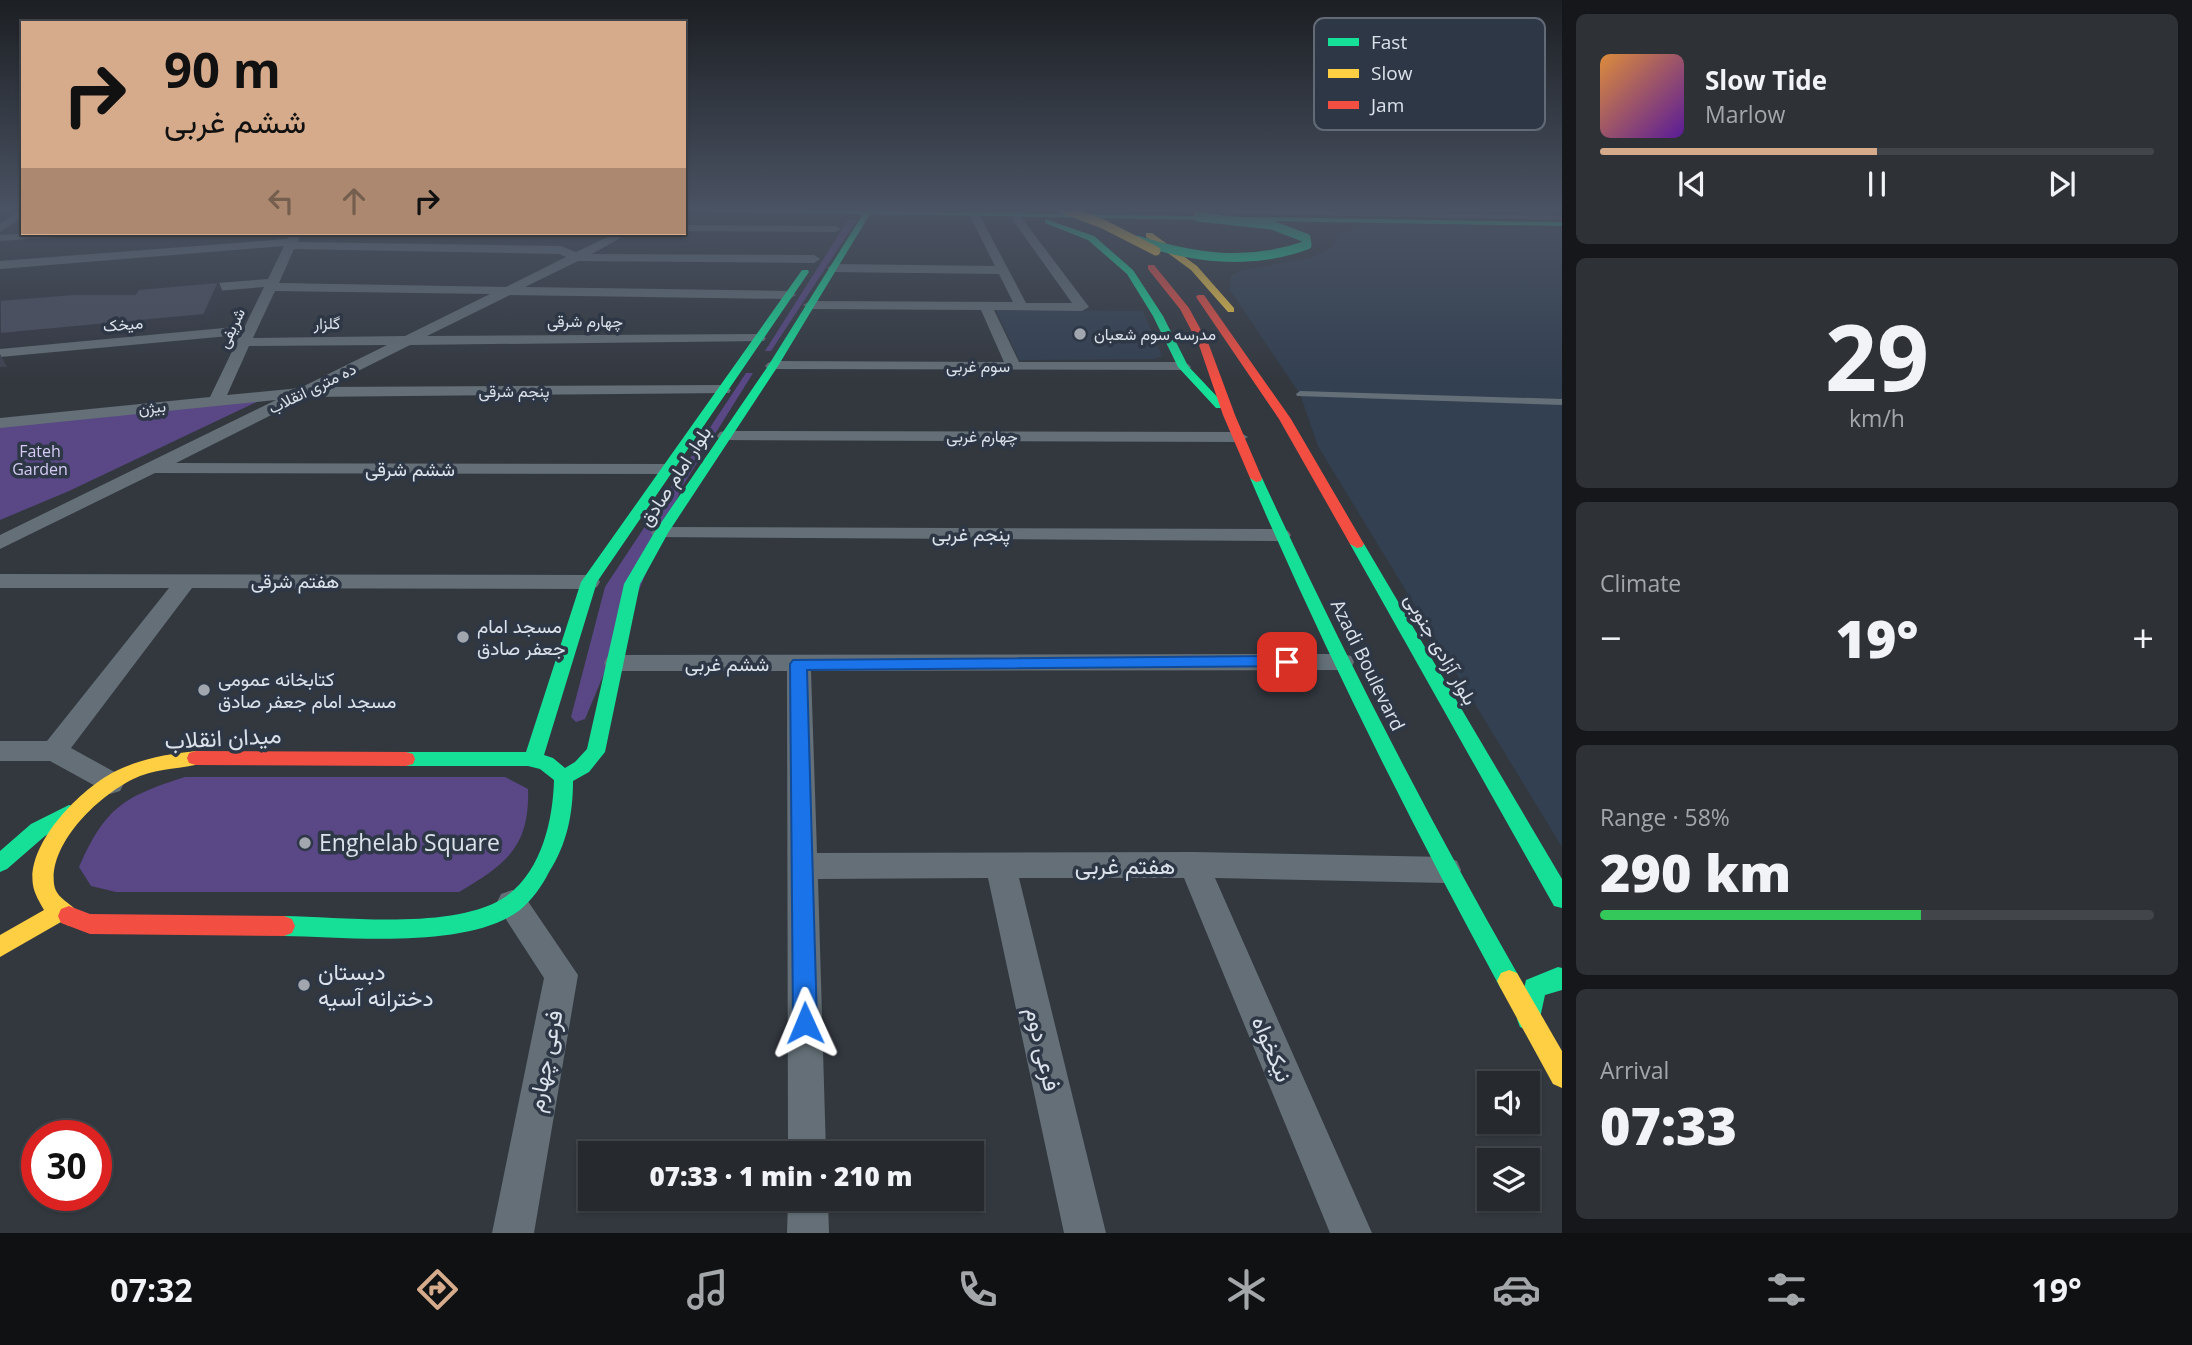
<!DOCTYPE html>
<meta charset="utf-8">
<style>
:root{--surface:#262a2f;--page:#2e3237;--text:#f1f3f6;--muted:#a4a7aa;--line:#42464b;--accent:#d6ab8b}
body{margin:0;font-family:"Open Sans",Vazirmatn,sans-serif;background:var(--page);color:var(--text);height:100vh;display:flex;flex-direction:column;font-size:26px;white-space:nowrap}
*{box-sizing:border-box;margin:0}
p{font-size:23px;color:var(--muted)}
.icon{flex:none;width:38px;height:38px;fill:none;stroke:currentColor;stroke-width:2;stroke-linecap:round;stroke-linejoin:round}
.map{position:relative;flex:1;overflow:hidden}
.sheet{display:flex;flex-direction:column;gap:14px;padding:14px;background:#15171a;width:630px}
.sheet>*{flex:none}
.hud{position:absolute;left:21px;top:21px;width:665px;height:214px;border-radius:0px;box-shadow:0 2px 5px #0004,0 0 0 2px var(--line);background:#d6ab8b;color:#111;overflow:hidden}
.buttons{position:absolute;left:1477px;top:1071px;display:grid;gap:14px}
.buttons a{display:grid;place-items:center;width:63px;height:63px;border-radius:0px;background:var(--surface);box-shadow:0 2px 5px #0004,0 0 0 2px var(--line);font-size:35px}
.speed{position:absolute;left:21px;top:1120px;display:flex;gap:14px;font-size:35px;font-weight:700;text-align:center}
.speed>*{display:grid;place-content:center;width:91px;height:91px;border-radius:50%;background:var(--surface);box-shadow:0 2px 5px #0004,0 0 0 2px var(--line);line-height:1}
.speed .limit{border:10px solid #d22;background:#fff;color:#111}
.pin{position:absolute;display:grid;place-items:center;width:60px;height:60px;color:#fff;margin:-30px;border-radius:14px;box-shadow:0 4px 10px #0006}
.me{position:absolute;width:77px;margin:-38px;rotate:359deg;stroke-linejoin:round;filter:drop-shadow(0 0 5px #0008)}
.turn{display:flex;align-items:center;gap:24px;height:147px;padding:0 28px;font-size:32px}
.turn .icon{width:91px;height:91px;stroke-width:2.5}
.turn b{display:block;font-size:49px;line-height:60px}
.lanes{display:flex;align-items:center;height:66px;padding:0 28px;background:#0003;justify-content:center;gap:35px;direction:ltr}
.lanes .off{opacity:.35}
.big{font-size:52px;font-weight:800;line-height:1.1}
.sheet .tile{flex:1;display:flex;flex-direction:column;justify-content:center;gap:10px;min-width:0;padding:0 24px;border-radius:10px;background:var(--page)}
.sheet .dial{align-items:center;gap:0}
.dial b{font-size:91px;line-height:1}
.song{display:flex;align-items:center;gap:21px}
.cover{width:84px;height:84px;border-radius:10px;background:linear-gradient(135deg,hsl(30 70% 55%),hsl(270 70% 35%))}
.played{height:7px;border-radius:4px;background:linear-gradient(90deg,var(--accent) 50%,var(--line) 50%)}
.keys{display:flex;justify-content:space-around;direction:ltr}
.heat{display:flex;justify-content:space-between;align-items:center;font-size:38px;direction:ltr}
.charge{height:10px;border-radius:5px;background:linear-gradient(90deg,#34c759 58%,var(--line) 0)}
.trip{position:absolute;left:578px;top:1141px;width:406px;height:70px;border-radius:0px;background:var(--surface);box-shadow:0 2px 5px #0004,0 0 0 2px var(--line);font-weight:800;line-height:70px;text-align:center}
.menu{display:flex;height:112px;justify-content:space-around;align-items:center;background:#0f1113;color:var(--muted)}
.menu .icon{width:49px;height:49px}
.menu .current{color:var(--accent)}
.menu b{font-size:32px;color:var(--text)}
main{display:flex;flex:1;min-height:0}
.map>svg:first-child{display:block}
.built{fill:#334051}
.green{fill:#594786}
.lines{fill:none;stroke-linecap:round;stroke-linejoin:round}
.lane{fill:#646f77;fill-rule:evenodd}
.street{fill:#646f77;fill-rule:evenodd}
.fast{fill:#16e098;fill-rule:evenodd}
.slow{fill:#ffcf43;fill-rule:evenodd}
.jam{fill:#f24e42;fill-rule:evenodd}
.fast-bridge{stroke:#16e098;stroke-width:9}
.slow-bridge{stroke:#ffcf43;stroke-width:9}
.wall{fill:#404351}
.shaded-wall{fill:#343742}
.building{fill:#4b4e5e;stroke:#343742;stroke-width:2}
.route{fill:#1a73e8;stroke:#114b97;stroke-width:2}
.poi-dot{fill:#a1a6af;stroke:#2d3745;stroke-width:2.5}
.labels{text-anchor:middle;stroke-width:7;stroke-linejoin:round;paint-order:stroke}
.far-street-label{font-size:16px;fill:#dce2eb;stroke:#2d3745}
.far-poi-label{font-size:16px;fill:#dce2eb;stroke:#2d3745;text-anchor:start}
.far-park-label{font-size:16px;fill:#d6ccf6;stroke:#2d3745}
.street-label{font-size:19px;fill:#dce2eb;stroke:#2d3745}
.poi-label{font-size:19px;fill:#dce2eb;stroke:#2d3745;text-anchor:start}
.near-street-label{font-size:23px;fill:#dce2eb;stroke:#2d3745}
.near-poi-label{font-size:23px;fill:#dce2eb;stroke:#2d3745;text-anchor:start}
.key{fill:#2d3745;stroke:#626a77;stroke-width:2}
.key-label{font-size:19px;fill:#dce2eb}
</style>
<main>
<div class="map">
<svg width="1562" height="1233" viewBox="0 0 1562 1233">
<rect width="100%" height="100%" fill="#33383f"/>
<g class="built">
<path d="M1372,224L1562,227V847L1318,446L1300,394L1230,290L1231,276L1239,271L1312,257L1332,247L1339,236L1353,227Z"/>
<path d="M996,310L1143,311L1162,356L1155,359L1019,360Z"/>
</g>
<g class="green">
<path d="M848,220H857L771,351H765Z"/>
<path d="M746,373H753L682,487L585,719L576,722L571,717L605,587Z"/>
<path d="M265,398L69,491L0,520V424Z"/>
<path d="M185,777H505L528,789C530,847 505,865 459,892H116L91,886L79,867C105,807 125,796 185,777Z"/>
</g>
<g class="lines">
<g class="lane">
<path d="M1025,208L1205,209L1208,211L1205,213Z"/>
<path d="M1223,210L1562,216V220L1221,213Z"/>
<path d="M1300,391L1562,399V405L1297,396L1296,394Z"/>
</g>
<g class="street">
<path d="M23,208V216L0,232V224Z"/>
<path d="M1236,208H1246V209L1241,212Z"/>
<path d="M1339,208H1350L1351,211L1346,214Z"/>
<path d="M1393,208H1404L1406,212L1397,214Z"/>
<path d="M974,211L979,214L1026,303H1072L1012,219L1017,216L1021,217L1089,307L1082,311L994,310L1019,362H1183L1188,364L1191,367L1188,370L768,369L765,366L768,363L773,361L1004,362L981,310L810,309L803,305L810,301L1013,302L999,274L833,272L827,268L833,264L995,266L969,214Z"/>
<path d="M684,225L835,226L841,229L835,232L684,231Z"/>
<path d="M27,233H79L73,236L0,241V235Z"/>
<path d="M291,233H301L298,242L561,246L576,252L616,233H629L592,254L814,255L820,259L814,263L578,261L525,287L789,291L796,295L789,299L510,295L427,336L759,334L766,338L764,341L410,345L326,387L723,385L731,390L729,393L307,397L176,463L669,464L675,466L678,470L675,474L155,473L0,549V535L276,400L0,428V418L210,397L240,335L0,357V349L245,326L264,287L191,293L185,289L191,285L268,279L284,246L0,269V261L287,239ZM294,249L559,254L566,257L506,287L279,283ZM275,291L490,294L405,336L253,338ZM387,345L300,388L227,395L249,346Z"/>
<path d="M726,431L1239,432L1248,437L1239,442L720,440L717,436L720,432Z"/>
<path d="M661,527L1281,529L1288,531L1291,535L1288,539L1281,541L654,537L651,533L654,529Z"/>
<path d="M0,574L589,575L597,577L600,582L597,587L589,589L192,588L71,748L120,775L124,783L120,791L110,794L50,761H0V741H47L169,588H0Z"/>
<path d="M1342,654L1351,656L1354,662L1351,668L1342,670L811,671L817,853L1194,852L1446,857L1457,861L1461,870L1457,879L1446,883L1215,878L1372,1233H1330L1184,878H1019L1106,1233H1064L988,878L818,879L826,1153H788L787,671H616L607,669L604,663L607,657L616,655Z"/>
<path d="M512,890L523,894L578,975L534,1233H492L544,978L496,904L501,894Z"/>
<path d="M788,1199H828L829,1233H787Z"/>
</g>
<g class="fast">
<path d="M684,208L1562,222V226L870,214L778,366L668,533L640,584L605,752L589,772L573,781C573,814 567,844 549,872C542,886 532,900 520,910C467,950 348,937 284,936L276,933L273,926L276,919L284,916C344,917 450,930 502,899C541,875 553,821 554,780L540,769L528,766H406L399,764L397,759L399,754L406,752H526L581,582L802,270H808L809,272L597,582L544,755L553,758L565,768L575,762L587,749L624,584L654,533L768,366L863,214L684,211Z"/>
<path d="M1045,219L1094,236L1133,270L1163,316L1188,366L1224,404V408H1216L1178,367L1153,316L1127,274L1088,240L1045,223Z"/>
<path d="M1256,474L1262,478C1340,647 1425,812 1517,973L1521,981L1517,989L1509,992L1501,989C1410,822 1325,652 1250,478Z"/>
<path d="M1357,540L1364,544L1562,879V908L1554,906L1350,544Z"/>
<path d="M69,805L76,807L79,813L76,819L45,836L7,869L0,872V851L31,824Z"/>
<path d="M1558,967L1562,968V990L1545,995L1538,1027L1529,1031L1520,1027L1517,1019L1526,980Z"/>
</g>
<g class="slow">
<path d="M1146,233H1152L1197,266L1234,308V312H1228L1191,270L1146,237Z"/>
<path d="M196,751L203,753L205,758L203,763C182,769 160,768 140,776C103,791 49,841 54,884C56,900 74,903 80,916L77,923L69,926L61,922L0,957V935L44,910C40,903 34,893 33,885C26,843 83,786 118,770C143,758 169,754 196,751Z"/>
<path d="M1509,970L1517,973L1562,1051V1088L1553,1084L1501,989L1497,981L1501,973Z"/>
</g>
<g class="jam">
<path d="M1148,265H1154L1189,308L1209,345L1235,415L1262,478L1261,481L1256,482L1250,478L1223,415L1199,345L1180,309L1148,269Z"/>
<path d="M1198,295H1204L1291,419L1364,544L1362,547L1357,548L1350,544L1279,419L1196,297Z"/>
<path d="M196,751L406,752L413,754L415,759L413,764L406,766L196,765L189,763L187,758L189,753Z"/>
<path d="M69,906L90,914L284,916L292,919L295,926L292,933L284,936L90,934L61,923L58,916L61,909Z"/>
</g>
<path class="fast-bridge" d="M1137,240C1194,258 1249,266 1307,245L1306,238L1272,225L1198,217"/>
<path class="slow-bridge" d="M1061,208L1103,224L1156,251"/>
</g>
<path class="wall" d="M0,354L7,367H0Z"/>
<path class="shaded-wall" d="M219,282L223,293L208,326L0,347V334Z"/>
<path class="building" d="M219,282L204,315L0,334V300L74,294H135L139,289Z"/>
<linearGradient id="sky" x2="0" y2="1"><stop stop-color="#1c1f23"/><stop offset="0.55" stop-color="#4a5363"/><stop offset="1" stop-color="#4a5363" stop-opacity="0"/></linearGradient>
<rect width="1562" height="381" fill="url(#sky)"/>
<path class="route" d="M1287,656L1296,662L1293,666L807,670L817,1023L814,1031L805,1034L797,1031L793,1023L790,664L793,660Z"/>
<g class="poi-dot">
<circle cx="1080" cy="334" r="7"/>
<circle cx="463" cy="637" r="7"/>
<circle cx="204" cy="690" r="7"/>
<circle cx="305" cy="843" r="7"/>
<circle cx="304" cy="985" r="7"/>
</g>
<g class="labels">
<g class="far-street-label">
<text x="585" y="327">چهارم شرقی</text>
<text transform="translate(327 323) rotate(-1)" y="6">گلزار</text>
<text transform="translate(123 324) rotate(-5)" y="6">میخک</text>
<text transform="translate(231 328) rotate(-64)" y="6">شریفی</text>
<text x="978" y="372">سوم غربی</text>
<text transform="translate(312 388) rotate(-26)" y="6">ده متری انقلاب</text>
<text x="514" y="397">پنجم شرقی</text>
<text transform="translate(152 407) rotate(-6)" y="6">بیژن</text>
<text x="982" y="442">چهارم غربی</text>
</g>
<g class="far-poi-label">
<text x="1094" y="340">مدرسه سوم شعبان</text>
</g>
<g class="far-park-label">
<text x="40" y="457">Fateh<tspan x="40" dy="18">Garden</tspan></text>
</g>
<g class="street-label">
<text x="410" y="476">ششم شرقی</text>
<text transform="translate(675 476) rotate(-57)" y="7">بلوار امام صادق</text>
<text x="971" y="541">پنجم غربی</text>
<text x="295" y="588">هفتم شرقی</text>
<text transform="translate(1441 649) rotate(60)" y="7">بلوار آزادی جنوبی</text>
<text x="727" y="671">ششم غربی</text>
<text transform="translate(1368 665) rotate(64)" y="7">Azadi Boulevard</text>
</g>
<g class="poi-label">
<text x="477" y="633">مسجد امام<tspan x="477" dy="22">جعفر صادق</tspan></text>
<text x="218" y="686">کتابخانه عمومی<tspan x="218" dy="22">مسجد امام جعفر صادق</tspan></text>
</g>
<g class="near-street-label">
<text transform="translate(223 738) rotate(-3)" y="8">میدان انقلاب</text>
<text x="1125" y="874">هفتم غربی</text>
<text transform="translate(1043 1049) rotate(77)" y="8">فرعی دوم</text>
<text transform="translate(1272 1049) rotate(67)" y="8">نیکخواه</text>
<text transform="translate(545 1061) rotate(-79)" y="8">فرعی چهارم</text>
</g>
<g class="near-poi-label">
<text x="319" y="851">Enghelab Square</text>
<text x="318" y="980">دبستان<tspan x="318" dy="26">دخترانه آسیه</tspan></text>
</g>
</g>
<rect x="1314" y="18" width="231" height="112" rx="10" class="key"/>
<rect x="1328" y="38" width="31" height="8" fill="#16e098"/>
<rect x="1328" y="69" width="31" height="9" fill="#ffcf43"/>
<rect x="1328" y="101" width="31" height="8" fill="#f24e42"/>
<g class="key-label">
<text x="1371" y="49">Fast</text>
<text x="1371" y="80">Slow</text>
<text x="1371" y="112">Jam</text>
</g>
</svg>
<div class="buttons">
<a><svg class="icon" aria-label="sound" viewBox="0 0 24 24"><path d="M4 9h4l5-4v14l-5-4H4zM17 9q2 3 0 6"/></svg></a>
<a><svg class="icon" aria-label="layers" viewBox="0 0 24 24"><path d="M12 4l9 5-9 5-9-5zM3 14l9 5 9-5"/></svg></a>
</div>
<div class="speed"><div class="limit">30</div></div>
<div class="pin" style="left:1287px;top:662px;background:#d93025"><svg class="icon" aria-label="arrive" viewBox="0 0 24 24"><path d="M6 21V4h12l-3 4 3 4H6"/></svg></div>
<svg class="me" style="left:805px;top:1023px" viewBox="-20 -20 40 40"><path d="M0-17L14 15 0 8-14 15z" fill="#1a73e8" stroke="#fff" stroke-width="4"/></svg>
<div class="trip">07:33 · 1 min · 210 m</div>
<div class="hud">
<div class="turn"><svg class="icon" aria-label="right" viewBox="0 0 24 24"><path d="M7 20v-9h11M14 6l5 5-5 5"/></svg><div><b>90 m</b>ششم غربی</div></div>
<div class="lanes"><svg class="icon off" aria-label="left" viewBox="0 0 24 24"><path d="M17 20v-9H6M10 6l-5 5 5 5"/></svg><svg class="icon off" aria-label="ahead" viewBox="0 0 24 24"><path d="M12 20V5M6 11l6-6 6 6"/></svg><svg class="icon" aria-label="right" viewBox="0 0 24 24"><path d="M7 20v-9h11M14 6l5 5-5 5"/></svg></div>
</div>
</div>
<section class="sheet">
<div class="tile">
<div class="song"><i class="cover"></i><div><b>Slow Tide</b><p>Marlow</p></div></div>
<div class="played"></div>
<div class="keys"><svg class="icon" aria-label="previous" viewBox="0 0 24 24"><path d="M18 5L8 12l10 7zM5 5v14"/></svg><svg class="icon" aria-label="pause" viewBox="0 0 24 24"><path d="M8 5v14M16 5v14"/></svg><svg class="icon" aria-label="next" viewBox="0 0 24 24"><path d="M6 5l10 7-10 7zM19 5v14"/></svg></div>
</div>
<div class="tile dial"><b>29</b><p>km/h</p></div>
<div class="tile"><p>Climate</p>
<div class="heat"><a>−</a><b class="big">19°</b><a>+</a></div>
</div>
<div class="tile"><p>Range · 58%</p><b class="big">290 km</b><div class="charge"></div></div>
<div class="tile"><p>Arrival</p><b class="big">07:33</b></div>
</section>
</main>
<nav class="menu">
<b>07:32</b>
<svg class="icon current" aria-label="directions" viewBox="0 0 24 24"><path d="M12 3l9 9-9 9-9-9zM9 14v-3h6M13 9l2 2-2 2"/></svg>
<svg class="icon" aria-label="music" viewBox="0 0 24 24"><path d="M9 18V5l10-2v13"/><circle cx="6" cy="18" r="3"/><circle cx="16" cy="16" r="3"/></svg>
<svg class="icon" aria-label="phone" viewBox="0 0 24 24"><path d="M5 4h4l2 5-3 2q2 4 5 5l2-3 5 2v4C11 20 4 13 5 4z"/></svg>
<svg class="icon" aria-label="climate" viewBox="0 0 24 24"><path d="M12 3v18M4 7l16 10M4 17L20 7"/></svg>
<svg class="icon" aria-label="car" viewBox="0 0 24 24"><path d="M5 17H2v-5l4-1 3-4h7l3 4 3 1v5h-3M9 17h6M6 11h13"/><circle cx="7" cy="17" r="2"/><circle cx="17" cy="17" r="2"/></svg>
<svg class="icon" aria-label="filters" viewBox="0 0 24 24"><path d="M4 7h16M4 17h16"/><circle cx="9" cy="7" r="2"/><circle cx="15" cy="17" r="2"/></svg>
<b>19°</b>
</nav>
